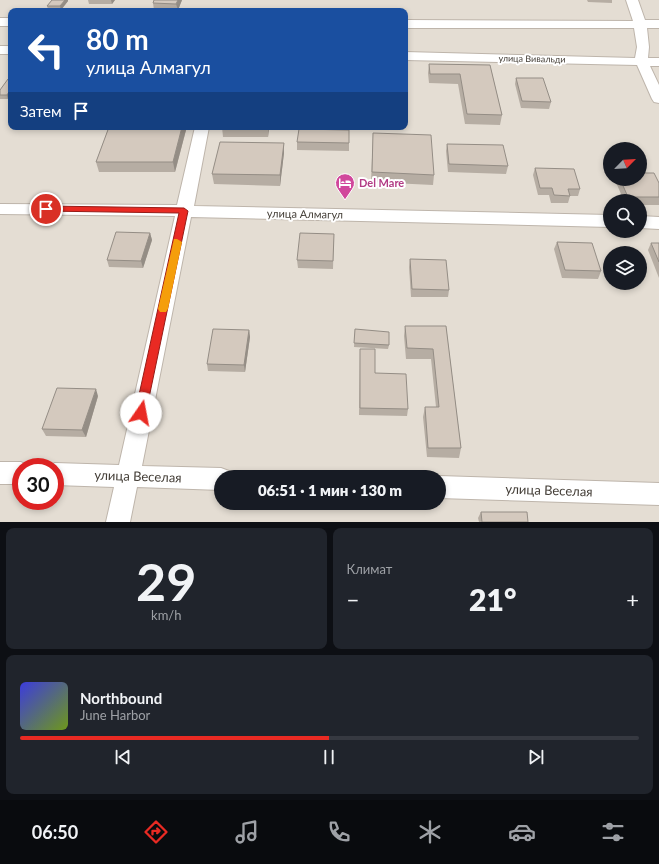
<!DOCTYPE html>
<html lang="ru">
<meta charset="utf-8">
<style>
:root{--surface:#171b24;--page:#20242c;--text:#f1f3f6;--muted:#9ea1a6;--line:#363941;--accent:#e92a23}
body{margin:0;font-family:Lato,sans-serif;background:var(--page);color:var(--text);height:100vh;display:flex;flex-direction:column;font-size:15px;white-space:nowrap}
*{box-sizing:border-box;margin:0}
p{font-size:13px;color:var(--muted)}
.icon{flex:none;width:22px;height:22px;fill:none;stroke:currentColor;stroke-width:2;stroke-linecap:round;stroke-linejoin:round}
.map{position:relative;height:522px;overflow:hidden}
.side{display:flex;flex-direction:column;gap:6px;padding:6px;background:#0d0f14;flex:1}
.side>*{flex:none}
.banner{position:absolute;left:8px;top:8px;width:400px;height:122px;border-radius:8px;box-shadow:0 2px 6px #0003;background:#1a4fa0;color:#fff;overflow:hidden}
.needle{width:26px;rotate:66deg}
.tools{position:absolute;left:603px;top:142px;display:grid;gap:8px}
.tools a{display:grid;place-items:center;width:44px;height:44px;border-radius:50%;background:var(--surface);box-shadow:0 2px 6px #0003;font-size:20px}
.speed{position:absolute;left:12px;top:458px;display:flex;gap:8px;font-size:20px;font-weight:700;text-align:center}
.speed>*{display:grid;place-content:center;width:52px;height:52px;border-radius:50%;background:var(--surface);box-shadow:0 2px 6px #0003;line-height:1}
.speed .limit{border:6px solid #d22;background:#fff;color:#111}
.pin{position:absolute;display:grid;place-items:center;width:34px;height:34px;color:#fff;margin:-17px;border:2px solid #fff;border-radius:50%;box-shadow:0 1px 4px #0007}
.me{position:absolute;width:44px;margin:-22px;rotate:12deg;stroke-linejoin:round;filter:drop-shadow(0 0 3px #0008)}
.turn{display:flex;align-items:center;gap:14px;height:84px;padding:0 12px;font-size:18px}
.turn .icon{width:52px;height:52px;stroke-width:2.5}
.turn b{display:block;font-size:28px;line-height:34px}
.then{display:flex;align-items:center;height:38px;padding:0 12px;background:#0003;gap:8px;font-size:15px}
.big{font-size:30px;font-weight:800;line-height:1.1}
.side .card{flex:1;display:flex;flex-direction:column;justify-content:center;gap:6px;min-width:0;padding:0 14px;border-radius:8px;background:var(--page)}
.side .dial{align-items:center;gap:0}
.dial b{font-size:52px;line-height:1}
.song{display:flex;align-items:center;gap:12px}
.cover{width:48px;height:48px;border-radius:6px;background:linear-gradient(135deg,hsl(240 70% 55%),hsl(80 70% 35%))}
.played{height:4px;border-radius:2px;background:linear-gradient(90deg,var(--accent) 50%,var(--line) 50%)}
.keys{display:flex;justify-content:space-around;direction:ltr}
.heat{display:flex;justify-content:space-between;align-items:center;font-size:22px;direction:ltr}
.side .tiles{flex:1;display:grid;gap:6px;grid-template-columns:1fr 1fr}
.card:last-child{grid-column:span 2}
.trip{position:absolute;left:214px;top:470px;width:232px;height:40px;border-radius:20px;background:var(--surface);box-shadow:0 2px 6px #0003;font-weight:800;line-height:40px;text-align:center}
.tabs{display:flex;height:64px;justify-content:space-around;align-items:center;background:#090b0e;color:var(--muted)}
.tabs .icon{width:28px;height:28px}
.tabs .on{color:var(--accent)}
.tabs b{font-size:18px;color:var(--text)}
.map>svg:first-child{display:block}
.residential{fill:#e4ddd3;fill-rule:evenodd}
.lines{fill:none;stroke-linecap:round;stroke-linejoin:round}
.street-casing{stroke:#beb5ab;stroke-width:2}
.street{fill:#fff;fill-rule:evenodd}
.wall{fill:#b6ada3}
.shaded-wall{fill:#948d85}
.building{fill:#d4c9be;stroke:#948d85}
.route{fill:#e92a23;stroke:#971b17}
.slow{fill:#f59e0b}
.labels{text-anchor:middle;stroke-width:4;stroke-linejoin:round;paint-order:stroke}
.far-street-label{font-size:9px;fill:#423c35;stroke:#fff}
.hotel-label{font-size:11px;font-weight:bold;fill:#b23c85;stroke:#fff;text-anchor:start}
.street-label{font-size:11px;fill:#423c35;stroke:#fff}
.near-street-label{font-size:13px;fill:#423c35;stroke:#fff}
</style>
<div class="map">
<svg width="659" height="522" viewBox="0 0 659 522">
<rect width="100%" height="100%" fill="#f1ece4"/>
<path class="residential" d="M0,0H659V522H0ZM11,11H405V127H11ZM610,149H640V179H610ZM610,201H640V231H610ZM610,253H640V283H610ZM21,467H55V501H21ZM221,477H439V503H221Z"/>
<g class="lines">
<defs>
<g id="street">
<path d="M626,0H638L645,20H659V28H647L649,47L648,58H659V66H650L659,85V103L654,102L652,99L637,65L405,60V52L635,58L637,47L634,28H405V20L633,21Z"/>
<rect x="0" y="18" width="11" height="8"/>
<rect x="0" y="46" width="11" height="8"/>
<path d="M195,127H209L194,206L610,215V227L191,217L142,466L221,468L229,471L232,477H221V490L137,487L130,522H106L114,487L55,485V467H46L55,463L119,465L175,216L0,214V204L177,205Z"/>
<path d="M640,216L659,217V229L640,228Z"/>
<path d="M0,462H21L30,467H21V484H0Z"/>
<path d="M439,476L659,483V505L439,498V477H436Z"/>
</g>
</defs>
<use href="#street" class="street-casing"/>
<use href="#street" class="street"/>
</g>
<g class="wall">
<path d="M52,0H68V1L61,10L48,9L47,6Z"/>
<path d="M88,0H115L112,4H89Z"/>
<path d="M182,0L178,10H154L153,3Z"/>
<path d="M587,0H612V3L588,2Z"/>
<path d="M429,64L490,65L502,115L500,125L465,124L458,84L429,83L428,73Z"/>
<path d="M516,78L551,102L549,109L521,108L515,84Z"/>
<path d="M8,79V99H0V90Z"/>
<path d="M109,127H185L186,130L175,172H99L96,162Z"/>
<path d="M222,127H269L268,137H223Z"/>
<path d="M349,130V151L297,150V142Z"/>
<path d="M373,133L434,175L433,185L371,182Z"/>
<path d="M284,143V153L280,186L214,184L212,174Z"/>
<path d="M447,144L508,166L506,174L448,172L446,151Z"/>
<path d="M535,168L580,189L578,196H570L568,203H551L549,195H538L533,175Z"/>
<path d="M615,179H640L659,183V205H640V201H624L615,180Z"/>
<path d="M150,233L152,240L143,268L109,267L107,260Z"/>
<path d="M334,234L333,269L298,268L297,260Z"/>
<path d="M557,242L601,271L598,279L562,278L554,249Z"/>
<path d="M651,243H659V278L648,250Z"/>
<path d="M410,259L449,290L448,297H411L409,267Z"/>
<path d="M405,326H446L461,448L459,458L427,457L423,417L425,407H436L431,359H406L404,336Z"/>
<path d="M355,329L389,345L388,349L354,347Z"/>
<path d="M249,330L250,337L245,372L208,371L207,364Z"/>
<path d="M360,349L375,373L408,409L407,416L359,415Z"/>
<path d="M98,396L86,437L46,436L42,429Z"/>
<path d="M481,512L528,522H479L478,518Z"/>
</g>
<g class="shaded-wall">
<path d="M65,0H68V1L61,10L60,6Z"/>
<path d="M111,0H115L112,4Z"/>
<path d="M178,0H182L178,10L176,4Z"/>
<path d="M11,89V95L8,99L7,95Z"/>
<path d="M182,127H185L186,130L175,172L173,162Z"/>
<path d="M268,127H269L268,137Z"/>
<path d="M284,143V153L280,186V175Z"/>
<path d="M150,233L152,240L143,268L141,261Z"/>
<path d="M249,330L250,337L245,372L244,365Z"/>
<path d="M96,389L98,396L86,437L82,430Z"/>
</g>
<g class="building">
<path d="M52,0H65L60,6H47Z"/>
<path d="M154,0H178L176,4L153,3Z"/>
<path d="M429,64L490,65L502,115L467,114L460,74H430Z"/>
<path d="M516,78H543L551,102L522,101Z"/>
<path d="M8,79H11V89L7,95H0V90Z"/>
<path d="M109,127H182L173,162H96Z"/>
<path d="M299,129L349,130V143L297,142Z"/>
<path d="M373,133L431,135L434,175L372,172Z"/>
<path d="M220,142L284,143L280,175L212,174Z"/>
<path d="M447,144L503,145L508,166L449,164Z"/>
<path d="M535,168L574,169L580,189H568L570,196L554,195L552,188H540Z"/>
<path d="M640,173H654L659,183V197H628L620,179H640Z"/>
<path d="M116,232L150,233L141,261L107,260Z"/>
<path d="M300,233L334,234L333,261L297,260Z"/>
<path d="M557,242L592,243L601,271L565,270Z"/>
<path d="M651,243H659V262Z"/>
<path d="M410,259L446,260L449,290L412,289Z"/>
<path d="M405,326H446L461,448H428L425,407H439L433,349L407,348Z"/>
<path d="M213,329L249,330L244,365L207,364Z"/>
<path d="M355,329L389,332V345L354,343Z"/>
<path d="M360,349H375V373L406,374L408,409L360,408Z"/>
<path d="M57,388L96,389L82,430L42,429Z"/>
<path d="M481,512H527L528,522H482Z"/>
</g>
<path class="route" d="M46,206L184,208L188,211L145,417L141,418L137,417L135,413L179,213L43,211L42,209L43,207Z"/>
<path class="slow" d="M174,239H177L182,242L168,309L166,312H160L158,309Z"/>
<defs>
<symbol id="hotel-pin" viewBox="-11 -11 22 30"><path d="M0 17L-7.5 6A9.5 9.5 0 1 1 7.5 6Z" fill="#d1479c" stroke="#fff"/><path d="M-6-4.5h1.5V1H6V5H4.5V3h-9V5H-6ZM-4 0a1.8 1.8 0 1 1 3.6 0ZM.5 0V-2.5h3Q6-2.5 6 0Z" fill="#fff"/></symbol>
</defs>
<g fill-rule="evenodd">
<use href="#hotel-pin" x="334" y="172" width="22" height="30"/>
</g>
<g class="labels">
<g class="far-street-label">
<text transform="translate(532 59) rotate(1)" y="3">улица Вивальди</text>
</g>
<g class="hotel-label">
<text x="359" y="187">Del Mare</text>
</g>
<g class="street-label">
<text transform="translate(305 214) rotate(1)" y="4">улица Алмагул</text>
</g>
<g class="near-street-label">
<text transform="translate(138 476) rotate(2)" y="5">улица Веселая</text>
<text transform="translate(549 490) rotate(2)" y="5">улица Веселая</text>
</g>
</g>
</svg>
<div class="tools">
<a><svg class="needle" viewBox="-14 -14 28 28"><path d="M0-13l5 13h-10z" fill="#e53935"/><path d="M0 13l5-13h-10z" fill="#9ea1a6"/></svg></a>
<a><svg class="icon" aria-label="search" viewBox="0 0 24 24"><circle cx="10" cy="10" r="6"/><path d="M15 15l6 6"/></svg></a>
<a><svg class="icon" aria-label="layers" viewBox="0 0 24 24"><path d="M12 4l9 5-9 5-9-5zM3 14l9 5 9-5"/></svg></a>
</div>
<div class="speed"><div class="limit">30</div></div>
<div class="pin" style="left:46px;top:209px;background:#d93025"><svg class="icon" aria-label="arrive" viewBox="0 0 24 24"><path d="M6 21V4h12l-3 4 3 4H6"/></svg></div>
<svg class="me" style="left:141px;top:413px" viewBox="-20 -20 40 40"><circle r="19" fill="#fff"/><path d="M0-13L10 11 0 6-10 11z" fill="#e92a23"/></svg>
<div class="trip">06:51 · 1 мин · 130 m</div>
<div class="banner">
<div class="turn"><svg class="icon" aria-label="left" viewBox="0 0 24 24"><path d="M17 20v-9H6M10 6l-5 5 5 5"/></svg><div><b>80 m</b>улица Алмагул</div></div>
<div class="then">Затем<svg class="icon" aria-label="arrive" viewBox="0 0 24 24"><path d="M6 21V4h12l-3 4 3 4H6"/></svg></div>
</div>
</div>
<section class="side">
<div class="tiles">
<div class="card dial"><b>29</b><p>km/h</p></div>
<div class="card"><p>Климат</p>
<div class="heat"><a>−</a><b class="big">21°</b><a>+</a></div>
</div>
<div class="card">
<div class="song"><i class="cover"></i><div><b>Northbound</b><p>June Harbor</p></div></div>
<div class="played"></div>
<div class="keys"><svg class="icon" aria-label="previous" viewBox="0 0 24 24"><path d="M18 5L8 12l10 7zM5 5v14"/></svg><svg class="icon" aria-label="pause" viewBox="0 0 24 24"><path d="M8 5v14M16 5v14"/></svg><svg class="icon" aria-label="next" viewBox="0 0 24 24"><path d="M6 5l10 7-10 7zM19 5v14"/></svg></div>
</div>
</div>
</section>
<nav class="tabs">
<b>06:50</b>
<svg class="icon on" aria-label="directions" viewBox="0 0 24 24"><path d="M12 3l9 9-9 9-9-9zM9 14v-3h6M13 9l2 2-2 2"/></svg>
<svg class="icon" aria-label="music" viewBox="0 0 24 24"><path d="M9 18V5l10-2v13"/><circle cx="6" cy="18" r="3"/><circle cx="16" cy="16" r="3"/></svg>
<svg class="icon" aria-label="phone" viewBox="0 0 24 24"><path d="M5 4h4l2 5-3 2q2 4 5 5l2-3 5 2v4C11 20 4 13 5 4z"/></svg>
<svg class="icon" aria-label="climate" viewBox="0 0 24 24"><path d="M12 3v18M4 7l16 10M4 17L20 7"/></svg>
<svg class="icon" aria-label="car" viewBox="0 0 24 24"><path d="M5 17H2v-5l4-1 3-4h7l3 4 3 1v5h-3M9 17h6M6 11h13"/><circle cx="7" cy="17" r="2"/><circle cx="17" cy="17" r="2"/></svg>
<svg class="icon" aria-label="filters" viewBox="0 0 24 24"><path d="M4 7h16M4 17h16"/><circle cx="9" cy="7" r="2"/><circle cx="15" cy="17" r="2"/></svg>
</nav>
